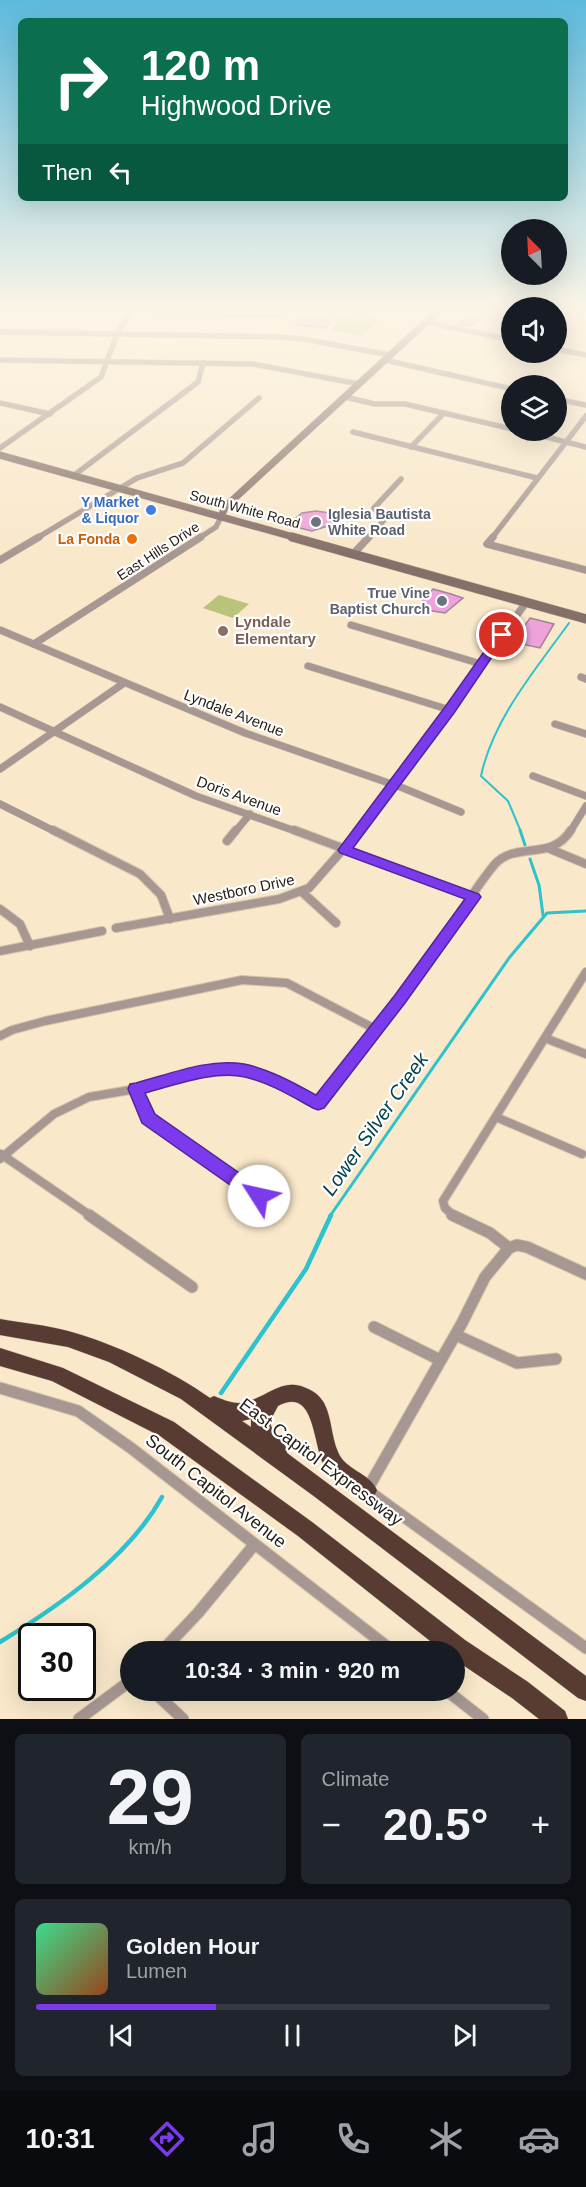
<!DOCTYPE html>
<meta charset="utf-8">
<style>
:root{--surface:#171b24;--page:#20242c;--text:#f1f3f6;--muted:#9ea1a6;--line:#363941;--accent:#7c3aed}
body{margin:0;font-family:Helvetica,sans-serif;background:var(--page);color:var(--text);height:100vh;display:flex;flex-direction:column;font-size:22px;white-space:nowrap}
*{box-sizing:border-box;margin:0}
p{font-size:20px;color:var(--muted)}
.icon{flex:none;width:33px;height:33px;fill:none;stroke:currentColor;stroke-width:2;stroke-linecap:round;stroke-linejoin:round}
.map{position:relative;height:1719px;overflow:hidden}
.panel{display:flex;flex-direction:column;gap:15px;padding:15px;background:#0d0f14;flex:1}
.panel>*{flex:none}
.hud{position:absolute;left:18px;top:18px;width:550px;height:183px;border-radius:9px;box-shadow:0 6px 24px #0002;background:#0b6e4f;color:#fff;overflow:hidden}
.needle{width:39px;rotate:336deg}
.controls{position:absolute;left:501px;top:219px;display:grid;gap:12px}
.controls a{display:grid;place-items:center;width:66px;height:66px;border-radius:50%;background:var(--surface);box-shadow:0 6px 24px #0002;font-size:30px}
.speed{position:absolute;left:18px;top:1623px;display:flex;gap:12px;font-size:30px;font-weight:700;text-align:center}
.speed>*{display:grid;place-content:center;width:78px;height:78px;border-radius:50%;background:var(--surface);box-shadow:0 6px 24px #0002;line-height:1}
.speed .limit{border:3px solid #111;border-radius:9px;background:#fff;color:#111}
.pin{position:absolute;display:grid;place-items:center;width:51px;height:51px;color:#fff;margin:-26px;border:3px solid #fff;border-radius:50%;box-shadow:0 2px 6px #0007}
.me{position:absolute;width:66px;margin:-33px;rotate:305deg;stroke-linejoin:round;filter:drop-shadow(0 0 4px #0008)}
.turn{display:flex;align-items:center;gap:21px;height:126px;padding:0 24px;font-size:27px}
.turn .icon{width:78px;height:78px;stroke-width:2.5}
.turn b{display:block;font-size:42px;line-height:51px}
.then{display:flex;align-items:center;height:57px;padding:0 24px;background:#0003;gap:12px;font-size:22px}
.big{font-size:45px;font-weight:800;line-height:1.1}
.panel .card{flex:1;display:flex;flex-direction:column;justify-content:center;gap:9px;min-width:0;padding:0 21px;border-radius:9px;background:var(--page)}
.panel .dial{align-items:center;gap:0}
.dial b{font-size:78px;line-height:1}
.song{display:flex;align-items:center;gap:18px}
.cover{width:72px;height:72px;border-radius:9px;background:linear-gradient(135deg,hsl(150 70% 55%),hsl(20 70% 35%))}
.played{height:6px;border-radius:3px;background:linear-gradient(90deg,var(--accent) 35%,var(--line) 35%)}
.keys{display:flex;justify-content:space-around;direction:ltr}
.heat{display:flex;justify-content:space-between;align-items:center;font-size:33px;direction:ltr}
.panel .tiles{flex:1;display:grid;gap:15px;grid-template-columns:1fr 1fr}
.card:last-child{grid-column:span 2}
.trip{position:absolute;left:120px;top:1641px;width:345px;height:60px;border-radius:30px;background:var(--surface);box-shadow:0 6px 24px #0002;font-weight:800;line-height:60px;text-align:center}
.tabs{display:flex;height:96px;justify-content:space-around;align-items:center;background:#090b0e;color:var(--muted)}
.tabs .icon{width:42px;height:42px}
.tabs .on{color:var(--accent)}
.tabs b{font-size:27px;color:var(--text)}
.map>svg:first-child{display:block}
.green{fill:#b9c379}
.lines{fill:none;stroke-linecap:round;stroke-linejoin:round}
.stream-far2{stroke:#2dc2cd;stroke-width:2}
.stream-far1{stroke:#2dc2cd;stroke-width:3}
.stream{stroke:#2dc2cd;stroke-width:4.5}
.building{fill:#efa1db;stroke:#a08498;stroke-width:1.5}
.street-far3-casing{stroke:#d3c3a9;stroke-width:6}
.street-far2-casing{stroke:#d3c3a9;stroke-width:8}
.street-far1-casing{stroke:#d3c3a9;stroke-width:10}
.street-casing{stroke:#d3c3a9;stroke-width:13}
.secondary-far1-casing{stroke:#d3c3a9;stroke-width:8}
.secondary-casing{stroke:#d3c3a9;stroke-width:10}
.highway-casing{stroke:#d3c3a9;stroke-width:1}
.street-far3{stroke:#a79793;stroke-width:5}
.street-far2{stroke:#a79793;stroke-width:7}
.street-far1{stroke:#a79793;stroke-width:8}
.street{stroke:#a79793;stroke-width:11}
.secondary-far1{stroke:#856f69;stroke-width:7}
.secondary{stroke:#856f69;stroke-width:9}
.highway{fill:#583c34;fill-rule:evenodd}
.route{fill:#7c3aed;stroke:#51269a;stroke-width:1.5}
.shop-dot{fill:#3f7fe0;stroke:#fff;stroke-width:2}
.worship-dot{fill:#6b7280;stroke:#fff;stroke-width:2}
.food-dot{fill:#e8710a;stroke:#fff;stroke-width:2}
.education-dot{fill:#8d6e63;stroke:#fff;stroke-width:2}
.labels{text-anchor:middle;stroke-width:4.5;stroke-linejoin:round;paint-order:stroke}
.far-shop-label{font-size:14px;font-weight:bold;fill:#366cbe;stroke:#fff;text-anchor:end}
.far-street-label{font-size:14px;fill:#241d13;stroke:#fff}
.far-worship-label{font-size:14px;font-weight:bold;fill:#5b616d;stroke:#fff;text-anchor:start}
.far-food-label{font-size:14px;font-weight:bold;fill:#c56008;stroke:#fff;text-anchor:end}
.education-label{font-size:15px;font-weight:bold;fill:#785e54;stroke:#fff;text-anchor:start}
.street-label{font-size:15px;fill:#241d13;stroke:#fff}
.near-street-label{font-size:18px;fill:#241d13;stroke:#fff}
.near-water-label{font-size:20px;font-style:italic;fill:#024449;stroke:#fff}
</style>
<div class="map">
<svg width="586" height="1719" viewBox="0 0 586 1719">
<rect width="100%" height="100%" fill="#f9e8ca"/>
<g class="green">
<path d="M327,314L362,320L366,317L379,320L361,336L330,330L337,323Z"/>
<path d="M219,595L249,604L233,618L203,608Z"/>
</g>
<g class="lines">
<path class="stream-far2" d="M521,832L508,801L481,776C493,719 536,669 569,623"/>
<g class="stream-far1">
<path d="M520,830L525,845"/>
<path d="M530,859L539,885L543,915"/>
<path d="M330,1216L509,958L547,913L586,911"/>
</g>
<g class="stream">
<path d="M221,1393L306,1269L331,1215"/>
<path d="M0,1642C59,1606 128,1558 162,1497"/>
</g>
</g>
<g class="building">
<path d="M470,313L485,315L471,326L459,324Z"/>
<path d="M301,317L317,318L330,321L326,328L296,325Z"/>
<path d="M316,511L330,513L336,521L331,525L312,531L300,528L296,518L302,513Z"/>
<path d="M433,589L451,594L463,598L445,613L426,610L427,608L420,606L424,602H422Z"/>
<path d="M530,618L554,624L540,648L513,642Z"/>
</g>
<g class="lines">
<defs>
<g id="street-far3">
<path d="M153,313L277,315L285,313"/>
<path d="M426,322L512,340"/>
<path d="M0,332L278,337L303,339L390,355"/>
<path d="M556,349L586,355"/>
<path d="M0,360L253,364L359,384"/>
<path d="M385,360L512,389"/>
<path d="M345,397L375,404H405L512,429"/>
<path d="M556,399L586,405"/>
<path d="M0,403L50,414"/>
<path d="M519,430L586,447"/>
<path d="M353,432L537,478"/>
<path d="M411,447L444,413"/>
<path d="M0,448L101,377L117,334L130,313"/>
<path d="M73,476L198,382L203,363"/>
<path d="M37,538L137,478L183,463L259,398"/>
<path d="M199,538L216,527L221,517"/>
<path d="M368,538L384,520L374,508L401,479"/>
<path d="M492,538L586,416"/>
</g>
<g id="street-far2">
<path d="M493,537L487,544L586,570"/>
<path d="M354,553L369,537"/>
<path d="M0,560L39,537"/>
<path d="M351,625L481,664"/>
<path d="M0,630L245,733L403,788L461,812"/>
<path d="M34,644L201,537"/>
<path d="M308,666L450,710"/>
<path d="M581,677L586,679"/>
<path d="M0,707L196,796L298,832"/>
<path d="M555,724L586,734"/>
<path d="M0,769L124,683"/>
<path d="M533,776L586,796"/>
<path d="M0,804L56,832"/>
<path d="M235,832L250,814"/>
<path d="M358,832L525,604"/>
<path d="M570,832L586,806"/>
</g>
<g id="street-far1">
<path d="M53,830L140,874L161,895L170,919"/>
<path d="M294,830L473,897"/>
<path d="M227,841L236,830"/>
<path d="M550,849L586,864"/>
<path d="M302,892L336,923"/>
<path d="M0,909L20,924L30,946"/>
<path d="M116,928L279,899L309,888L360,830"/>
<path d="M0,951L102,931"/>
<path d="M0,1036L12,1030L45,1021L242,980L287,983L377,1030"/>
<path d="M545,1038L586,1054"/>
<path d="M136,1089L148,1118L259,1196"/>
<path d="M496,1117L582,1154"/>
<path d="M1,1154L91,1216"/>
<path d="M0,1159L54,1114L89,1097L136,1089L204,1071L244,1070L277,1082L318,1103C353,1059 389,1015 422,970C448,936 468,896 495,864C516,841 551,862 571,830"/>
<path d="M454,1216L445,1208L443,1201L586,972"/>
</g>
<g id="street">
<path d="M89,1215L192,1287"/>
<path d="M452,1215L490,1233L509,1248L517,1245L527,1247L586,1274"/>
<path d="M509,1248L485,1277L462,1323L367,1490L586,1648"/>
<path d="M374,1327L440,1360"/>
<path d="M456,1335L517,1363L556,1359"/>
<path d="M0,1388L78,1411L131,1448L394,1652"/>
<path d="M161,1652L198,1613L254,1545"/>
<path d="M152,1690L183,1719"/>
<path d="M446,1690L483,1719"/>
<path d="M79,1719L130,1681"/>
</g>
<g id="secondary-far1">
<path d="M0,455L297,538"/>
<path d="M221,517L225,507L436,313"/>
</g>
<path id="secondary" d="M292,537L586,619"/>
<g id="highway">
<path d="M0,1319C22,1323 46,1325 68,1331C113,1343 172,1371 210,1398L214,1396C224,1400 234,1405 245,1402C268,1397 282,1377 306,1388C314,1391 320,1396 324,1403C332,1418 331,1436 338,1452C345,1470 370,1473 377,1490L374,1497L367,1500C353,1494 334,1482 326,1469C312,1449 317,1385 278,1406L270,1421C271,1435 287,1440 287,1453L586,1676V1701L578,1698L315,1497L181,1399L109,1362L68,1347L0,1335ZM251,1419V1427L242,1421Z"/>
<path d="M0,1348L63,1368L174,1422L312,1522L465,1640L528,1682L565,1711L568,1719H539L512,1698L454,1659V1652H444L298,1536L160,1436L52,1381L0,1366Z"/>
</g>
</defs>
<use href="#street-far3" class="street-far3-casing"/>
<use href="#street-far2" class="street-far2-casing"/>
<use href="#street-far1" class="street-far1-casing"/>
<use href="#street" class="street-casing"/>
<use href="#secondary-far1" class="secondary-far1-casing"/>
<use href="#secondary" class="secondary-casing"/>
<use href="#highway" class="highway-casing"/>
<use href="#street-far3" class="street-far3"/>
<use href="#street-far2" class="street-far2"/>
<use href="#street-far1" class="street-far1"/>
<use href="#street" class="street"/>
<use href="#secondary-far1" class="secondary-far1"/>
<use href="#secondary" class="secondary"/>
<use href="#highway" class="highway"/>
</g>
<linearGradient id="sky" x2="0" y2="1"><stop stop-color="#5dbadd"/><stop offset="0.56" stop-color="#fcf5e7"/><stop offset="1" stop-color="#fcf5e7" stop-opacity="0"/></linearGradient>
<rect width="586" height="554" fill="url(#sky)"/>
<path class="route" d="M502,631L507,635L454,713L353,848L479,894L481,897L405,1003L324,1108L318,1110L313,1108C291,1096 270,1083 245,1077C215,1070 175,1085 145,1093L155,1114L265,1191L267,1196L265,1201L259,1203L253,1201L142,1123L128,1089L130,1084L136,1083C170,1074 208,1058 244,1064C269,1069 294,1083 316,1095L395,995L465,899L340,853L338,850L445,707L498,632Z"/>
<circle class="shop-dot" cx="151" cy="510" r="6"/>
<g class="worship-dot">
<circle cx="316" cy="522" r="6"/>
<circle cx="442" cy="601" r="6"/>
</g>
<circle class="food-dot" cx="132" cy="539" r="6"/>
<circle class="education-dot" cx="223" cy="631" r="6"/>
<g class="labels">
<g class="far-shop-label">
<text x="139" y="507">Y Market<tspan x="139" dy="16">&amp; Liquor</tspan></text>
</g>
<g class="far-street-label">
<text transform="translate(245 509) rotate(15)" y="5">South White Road</text>
<text transform="translate(158 551) rotate(-33)" y="5">East Hills Drive</text>
</g>
<g class="far-worship-label">
<text x="328" y="519">Iglesia Bautista<tspan x="328" dy="16">White Road</tspan></text>
<text x="430" y="598" text-anchor="end">True Vine<tspan x="430" dy="16">Baptist Church</tspan></text>
</g>
<g class="far-food-label">
<text x="120" y="544">La Fonda</text>
</g>
<g class="education-label">
<text x="235" y="627">Lyndale<tspan x="235" dy="17">Elementary</tspan></text>
</g>
<g class="street-label">
<text transform="translate(234 713) rotate(21)" y="5">Lyndale Avenue</text>
<text transform="translate(239 796) rotate(20)" y="5">Doris Avenue</text>
<text transform="translate(244 890) rotate(-12)" y="5">Westboro Drive</text>
</g>
<g class="near-street-label">
<text transform="translate(321 1462) rotate(37)" y="6">East Capitol Expressway</text>
<text transform="translate(216 1491) rotate(38)" y="6">South Capitol Avenue</text>
</g>
<g class="near-water-label">
<text transform="translate(375 1124) rotate(-55)" y="7">Lower Silver Creek</text>
</g>
</g>
</svg>
<div class="controls">
<a><svg class="needle" viewBox="-14 -14 28 28"><path d="M0-13l5 13h-10z" fill="#e53935"/><path d="M0 13l5-13h-10z" fill="#9ea1a6"/></svg></a>
<a><svg class="icon" aria-label="sound" viewBox="0 0 24 24"><path d="M4 9h4l5-4v14l-5-4H4zM17 9q2 3 0 6"/></svg></a>
<a><svg class="icon" aria-label="layers" viewBox="0 0 24 24"><path d="M12 4l9 5-9 5-9-5zM3 14l9 5 9-5"/></svg></a>
</div>
<div class="speed"><div class="limit">30</div></div>
<div class="pin" style="left:502px;top:635px;background:#d93025"><svg class="icon" aria-label="arrive" viewBox="0 0 24 24"><path d="M6 21V4h12l-3 4 3 4H6"/></svg></div>
<svg class="me" style="left:259px;top:1196px" viewBox="-20 -20 40 40"><circle r="19" fill="#fff"/><path d="M0-13L10 11 0 6-10 11z" fill="#7c3aed"/></svg>
<div class="trip">10:34 · 3 min · 920 m</div>
<div class="hud">
<div class="turn"><svg class="icon" aria-label="right" viewBox="0 0 24 24"><path d="M7 20v-9h11M14 6l5 5-5 5"/></svg><div><b>120 m</b>Highwood Drive</div></div>
<div class="then">Then<svg class="icon" aria-label="left" viewBox="0 0 24 24"><path d="M17 20v-9H6M10 6l-5 5 5 5"/></svg></div>
</div>
</div>
<section class="panel">
<div class="tiles">
<div class="card dial"><b>29</b><p>km/h</p></div>
<div class="card"><p>Climate</p>
<div class="heat"><a>−</a><b class="big">20.5°</b><a>+</a></div>
</div>
<div class="card">
<div class="song"><i class="cover"></i><div><b>Golden Hour</b><p>Lumen</p></div></div>
<div class="played"></div>
<div class="keys"><svg class="icon" aria-label="previous" viewBox="0 0 24 24"><path d="M18 5L8 12l10 7zM5 5v14"/></svg><svg class="icon" aria-label="pause" viewBox="0 0 24 24"><path d="M8 5v14M16 5v14"/></svg><svg class="icon" aria-label="next" viewBox="0 0 24 24"><path d="M6 5l10 7-10 7zM19 5v14"/></svg></div>
</div>
</div>
</section>
<nav class="tabs">
<b>10:31</b>
<svg class="icon on" aria-label="directions" viewBox="0 0 24 24"><path d="M12 3l9 9-9 9-9-9zM9 14v-3h6M13 9l2 2-2 2"/></svg>
<svg class="icon" aria-label="music" viewBox="0 0 24 24"><path d="M9 18V5l10-2v13"/><circle cx="6" cy="18" r="3"/><circle cx="16" cy="16" r="3"/></svg>
<svg class="icon" aria-label="phone" viewBox="0 0 24 24"><path d="M5 4h4l2 5-3 2q2 4 5 5l2-3 5 2v4C11 20 4 13 5 4z"/></svg>
<svg class="icon" aria-label="climate" viewBox="0 0 24 24"><path d="M12 3v18M4 7l16 10M4 17L20 7"/></svg>
<svg class="icon" aria-label="car" viewBox="0 0 24 24"><path d="M5 17H2v-5l4-1 3-4h7l3 4 3 1v5h-3M9 17h6M6 11h13"/><circle cx="7" cy="17" r="2"/><circle cx="17" cy="17" r="2"/></svg>
</nav>
